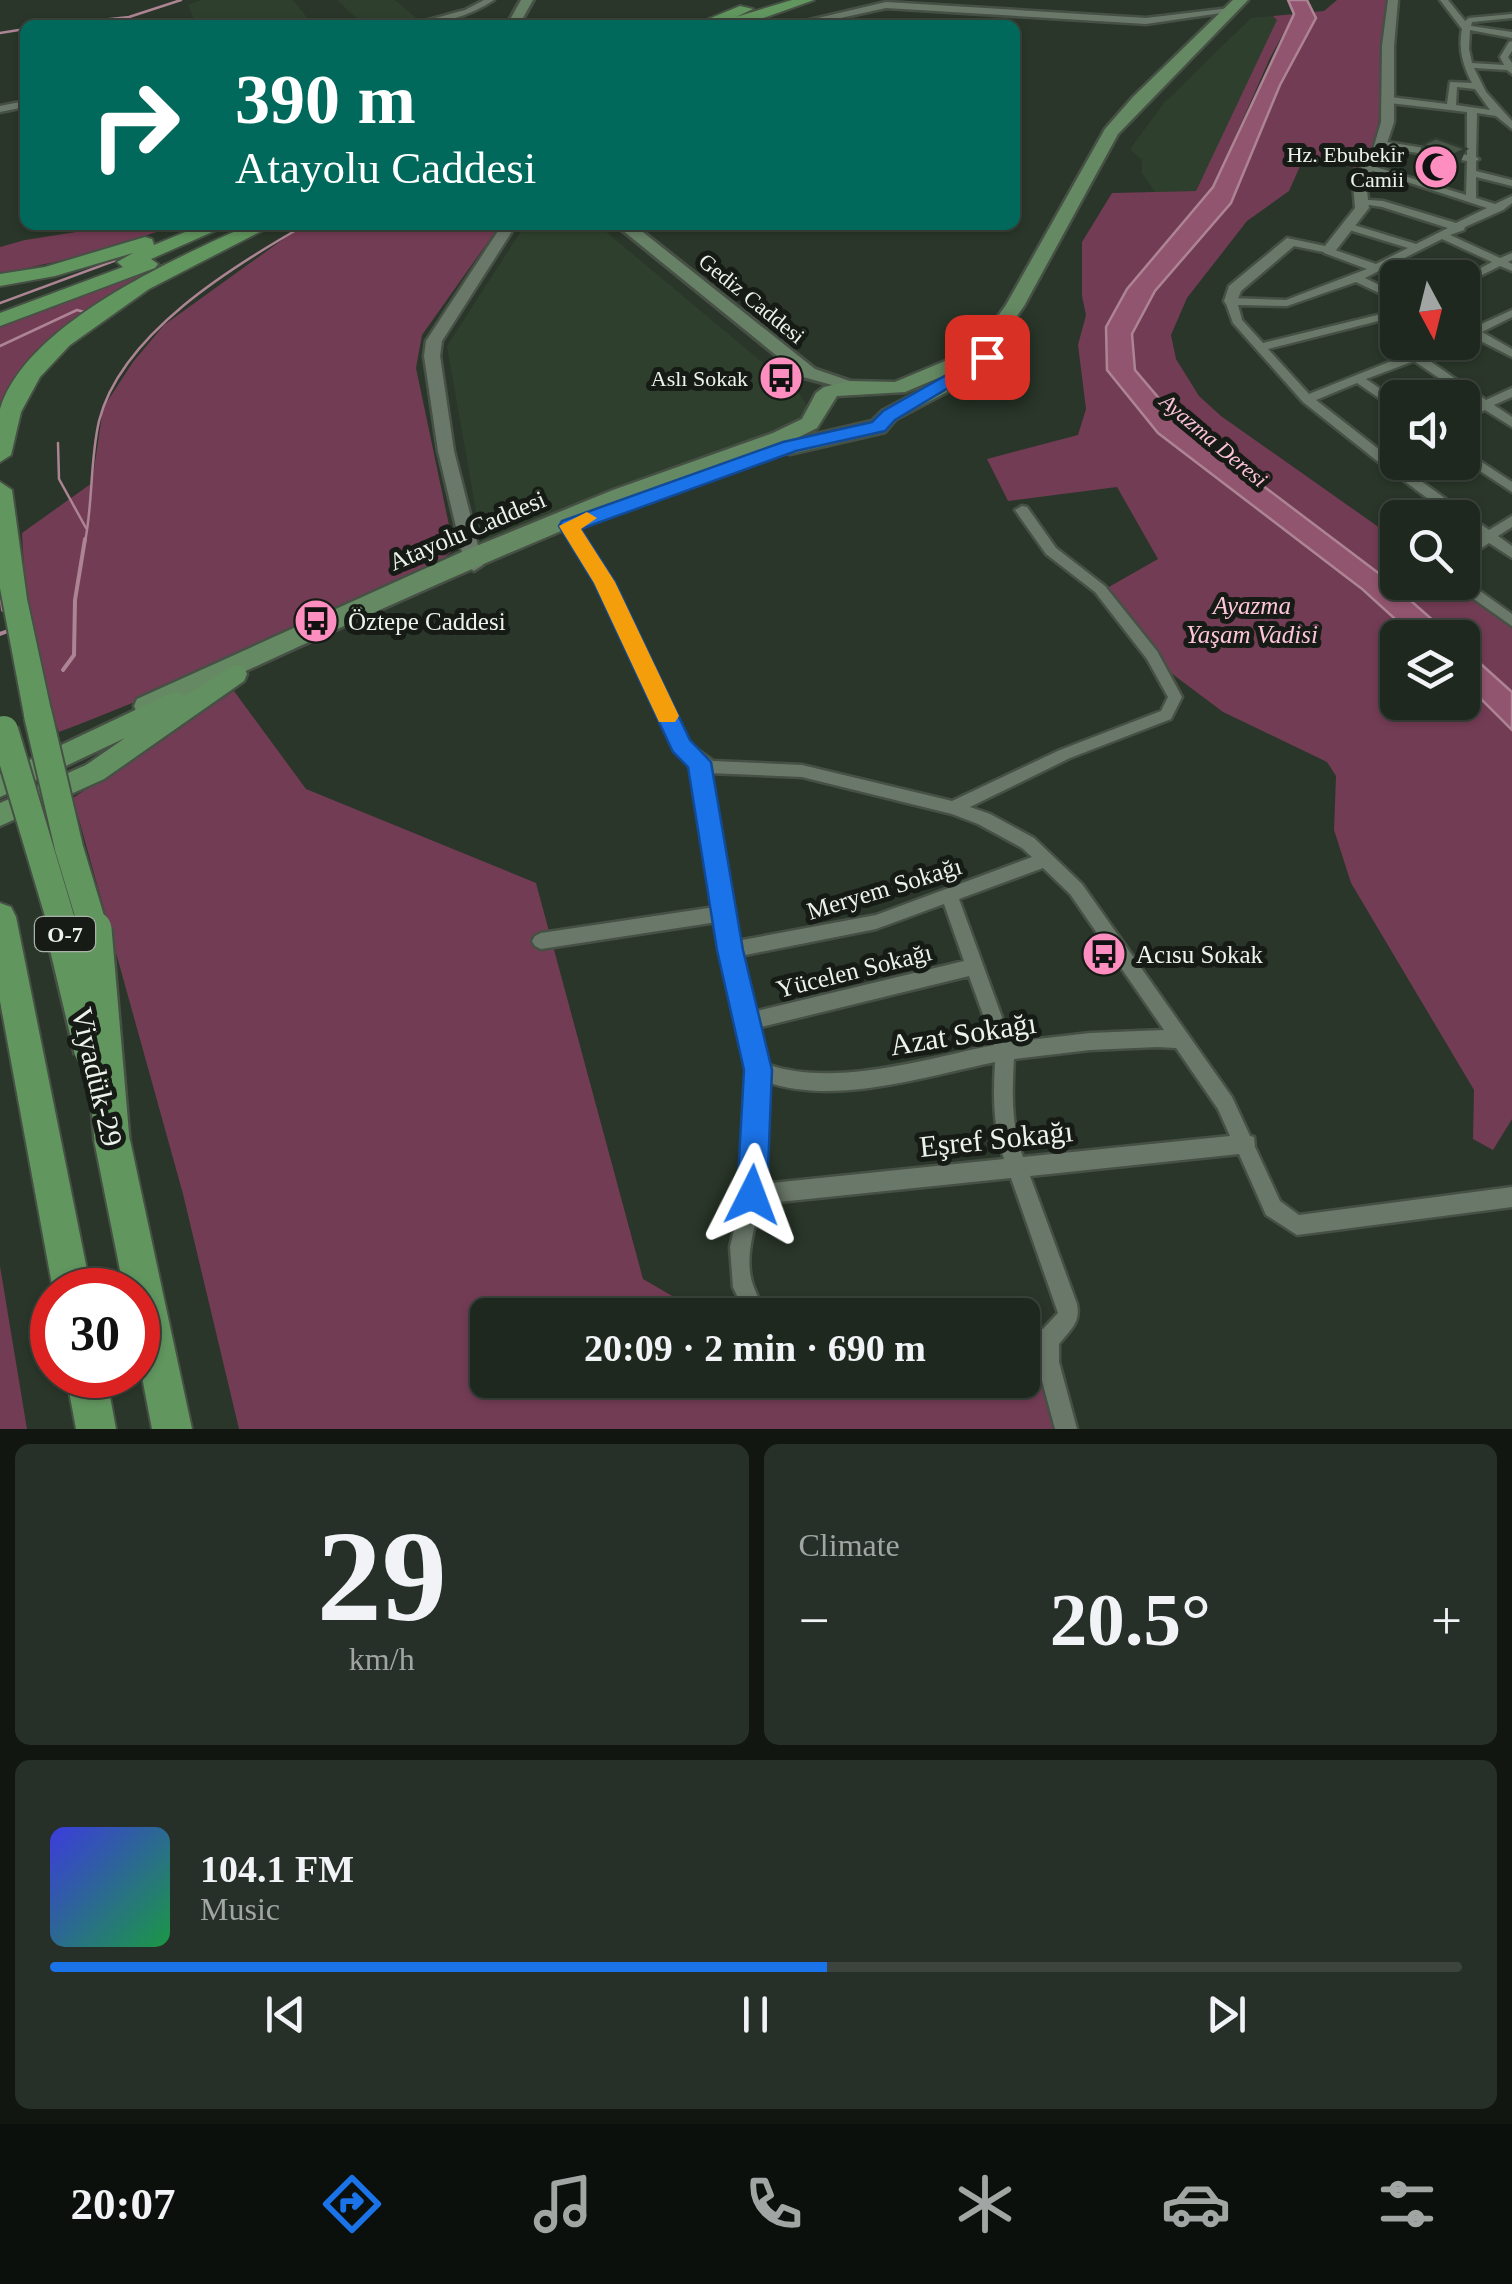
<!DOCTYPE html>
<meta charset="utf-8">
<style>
:root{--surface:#1f281f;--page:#273028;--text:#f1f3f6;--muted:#a1a6a4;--line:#3c443d;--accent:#1a73e8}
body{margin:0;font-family:Georgia,serif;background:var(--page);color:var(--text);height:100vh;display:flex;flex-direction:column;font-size:38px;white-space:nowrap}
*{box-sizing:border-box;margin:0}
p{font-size:32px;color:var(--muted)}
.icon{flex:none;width:55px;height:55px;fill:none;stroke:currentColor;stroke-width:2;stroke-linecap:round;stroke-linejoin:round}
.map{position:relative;height:1429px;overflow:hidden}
.details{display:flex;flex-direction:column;gap:15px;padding:15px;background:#111611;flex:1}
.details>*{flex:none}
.banner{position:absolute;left:20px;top:20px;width:1000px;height:210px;border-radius:15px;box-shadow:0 2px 8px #0004,0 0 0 2px var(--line);background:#00695c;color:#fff;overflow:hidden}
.needle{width:65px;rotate:173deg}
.fabs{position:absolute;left:1380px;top:260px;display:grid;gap:20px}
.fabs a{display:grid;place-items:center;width:100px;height:100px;border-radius:15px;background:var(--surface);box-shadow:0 2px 8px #0004,0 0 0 2px var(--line);font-size:50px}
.speed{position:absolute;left:30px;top:1268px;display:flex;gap:20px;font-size:50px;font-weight:700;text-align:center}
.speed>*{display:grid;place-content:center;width:130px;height:130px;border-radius:50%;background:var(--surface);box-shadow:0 2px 8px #0004,0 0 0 2px var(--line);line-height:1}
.speed .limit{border:15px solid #d22;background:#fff;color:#111}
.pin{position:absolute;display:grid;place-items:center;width:85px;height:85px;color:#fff;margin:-42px;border-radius:20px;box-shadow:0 5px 15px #0006}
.me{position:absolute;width:110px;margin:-55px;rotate:3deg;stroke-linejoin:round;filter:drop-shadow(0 0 8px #0008)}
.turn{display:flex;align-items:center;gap:35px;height:210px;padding:0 50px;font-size:45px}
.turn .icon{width:130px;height:130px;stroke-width:2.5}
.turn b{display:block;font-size:70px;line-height:85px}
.big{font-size:75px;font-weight:700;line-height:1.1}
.details .card{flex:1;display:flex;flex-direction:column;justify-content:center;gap:15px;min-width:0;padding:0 35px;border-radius:15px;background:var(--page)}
.details .dial{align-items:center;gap:0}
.dial b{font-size:130px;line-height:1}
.song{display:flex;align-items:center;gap:30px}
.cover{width:120px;height:120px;border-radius:15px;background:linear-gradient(135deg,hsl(240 70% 55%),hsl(140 70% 35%))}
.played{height:10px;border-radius:5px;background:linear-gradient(90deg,var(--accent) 55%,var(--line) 55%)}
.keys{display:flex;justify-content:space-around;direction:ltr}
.heat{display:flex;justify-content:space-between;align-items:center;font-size:55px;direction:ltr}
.details .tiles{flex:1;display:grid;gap:15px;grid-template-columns:1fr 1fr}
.card:last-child{grid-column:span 2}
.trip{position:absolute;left:470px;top:1298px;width:570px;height:100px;border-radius:15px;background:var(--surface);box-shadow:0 2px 8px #0004,0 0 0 2px var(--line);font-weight:700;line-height:100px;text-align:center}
.tabs{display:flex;height:160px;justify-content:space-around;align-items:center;background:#0c100c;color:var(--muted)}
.tabs .icon{width:70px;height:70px}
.tabs .on{color:var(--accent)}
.tabs b{font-size:45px;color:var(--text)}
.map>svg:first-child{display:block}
.built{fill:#2e402d}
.green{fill:#723c54}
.water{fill:#92556f;stroke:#ad8494;stroke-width:2.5}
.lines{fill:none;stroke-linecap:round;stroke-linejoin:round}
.stream-far1{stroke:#ad8494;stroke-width:2.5}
.stream{stroke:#ad8494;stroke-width:4}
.minor-casing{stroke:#465045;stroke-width:5}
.tertiary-casing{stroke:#465045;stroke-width:5}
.secondary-casing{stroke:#465045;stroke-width:6}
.primary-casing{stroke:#465045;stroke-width:5}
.trunk-casing{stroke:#465045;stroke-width:5}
.motorway-casing{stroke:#465045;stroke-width:4}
.minor{fill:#6a7869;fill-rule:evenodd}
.tertiary{fill:#6a7869;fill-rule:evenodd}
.secondary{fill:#678166;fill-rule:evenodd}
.primary{fill:#658a63;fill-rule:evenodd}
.trunk{fill:#639061;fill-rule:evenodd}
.motorway{fill:#61965f;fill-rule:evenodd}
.motorway-bridge-far1-casing{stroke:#465045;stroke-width:32;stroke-linecap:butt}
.motorway-bridge-casing{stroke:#465045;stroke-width:40;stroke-linecap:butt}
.motorway-bridge-far1{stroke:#61965f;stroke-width:28}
.motorway-bridge{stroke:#61965f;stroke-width:35}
.wall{fill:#3d493d}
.shaded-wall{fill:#323c32}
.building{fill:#475547;stroke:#323c32;stroke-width:2.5}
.route{fill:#1a73e8;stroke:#114b97;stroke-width:2.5}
.slow{fill:#f59e0b}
.labels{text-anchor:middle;stroke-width:10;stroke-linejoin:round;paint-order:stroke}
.far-poi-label{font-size:22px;fill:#ebf3ea;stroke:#161b15;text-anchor:end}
.far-street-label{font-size:22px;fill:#ebf3ea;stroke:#161b15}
.far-water-label{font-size:22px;font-style:italic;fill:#fdc3da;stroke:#161b15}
.shield{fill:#161b15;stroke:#abb2aa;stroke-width:2.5}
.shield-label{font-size:22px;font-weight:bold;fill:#ebf3ea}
.street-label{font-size:25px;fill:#ebf3ea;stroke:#161b15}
.park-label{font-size:25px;font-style:italic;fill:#fdc4da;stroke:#161b15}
.poi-label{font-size:25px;fill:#ebf3ea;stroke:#161b15;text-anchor:start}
.near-street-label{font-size:30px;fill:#ebf3ea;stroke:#161b15}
</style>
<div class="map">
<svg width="1512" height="1429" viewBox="0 0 1512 1429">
<rect width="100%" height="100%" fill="#293629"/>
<g class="built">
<path d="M201,0H293L313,25H196L188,5Z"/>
<path d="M337,0H395L420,21L364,25Z"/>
<path d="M1273,16L1278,20L1196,191L1155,192L1142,173V160L1130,149L1164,103L1251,18Z"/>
<path d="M525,225H598L799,393L809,408L792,428L483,551L447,346Z"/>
</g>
<g class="green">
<path d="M1337,0H1388L1377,143L1356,168L1305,155L1289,191L1247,221L1187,298L1171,335L1176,359L1199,396L1221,416L1397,540L1398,582L1456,583L1512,627V692L1463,647L1462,638L1452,637L1385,578L1180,423L1135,370L1132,334L1155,291L1231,203L1280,85L1316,18L1313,12L1324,11Z"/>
<path d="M1294,14L1270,58L1213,187L1127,289L1106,327L1107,370L1415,637L1398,638V702H1462L1463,681L1512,730V1119L1493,1150L1473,1139L1474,1090L1351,883L1334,830L1336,776L1327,762L1223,712L1175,676L1152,655L1107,588L1158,559L1117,487L1008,501L987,459L1078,435L1086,409L1078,345L1086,315L1082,296V242L1112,193L1196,191L1277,20L1273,16Z"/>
<path d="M121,225H178L86,255L0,274V247L25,240Z"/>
<path d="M303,225H500L422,335L416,368L454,549C423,579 372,595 333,613C242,655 152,697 59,732C35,668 25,602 22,533L92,483L103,408L133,362L164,325Z"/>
<path d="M159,267L70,324L0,414V327Z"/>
<path d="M234,691L306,789L536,883L643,1279L705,1315H488V1380H1022L1023,1361L1033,1360L1058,1429H239L183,1194L73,798Z"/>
<path d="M0,1266L27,1429H0Z"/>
</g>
<g class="water">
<path d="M1288,0H1307L1316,18L1280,85L1231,203L1155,291L1132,334L1135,370L1180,423L1385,578L1452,637H1415L1362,589L1158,433L1107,370L1106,327L1127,289L1213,187L1294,14Z"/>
<path d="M1462,647L1512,692V730L1463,681Z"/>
</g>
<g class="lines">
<g class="stream-far1">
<path d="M55,25L129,17L181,0"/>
<path d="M0,33L25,29"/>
<path d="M0,303L130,255"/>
<path d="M0,326L169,263L160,268"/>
<path d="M0,346L77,310L84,312"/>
<path d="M58,443L59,479L86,528"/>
<path d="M85,542C93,502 90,460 99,421C121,334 233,266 305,225"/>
</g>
<g class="stream">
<path d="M0,585L3,610"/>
<path d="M0,634L8,631"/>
<path d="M63,670L74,655L75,600L85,539"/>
</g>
<defs>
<g id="minor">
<path d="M484,0H494C470,16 439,25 410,25L465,10Z"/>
<path d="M1440,0H1448L1465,21L1469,18L1512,14V18L1472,22L1471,26L1512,32V38L1470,30L1469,49L1472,63L1504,65L1500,57L1509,42L1512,41V51L1508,57L1512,63V74L1507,70L1474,68L1486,92L1512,121V129L1496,116L1477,113L1476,157L1479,159L1476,161V171L1512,180V186L1476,177V198L1495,204L1512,196V203L1503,210L1465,227L1464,230L1450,235L1500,258L1512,253V260L1508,262L1512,264V271L1500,266L1462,285V278L1492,262L1442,239L1365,278L1398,294V302L1356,282L1287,306L1238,305L1242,320L1263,343L1398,310V316L1268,349L1309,394L1439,342H1455L1424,357L1486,400L1512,388V397L1494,405L1512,417V427L1485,410L1462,420V411L1477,404L1414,361L1366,379L1398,401V411L1357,383L1316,400L1381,451L1398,444V453L1389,458L1489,530L1512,516V527L1498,536L1512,546V558L1489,543L1462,561V549L1480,536L1462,524V518H1454L1376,460L1303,402L1233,323L1225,301L1231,298L1286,300L1367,269L1324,253V249H1332L1376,264L1408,248L1346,229V225H1354L1416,244L1448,228L1382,207L1356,203V199L1383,201L1456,223L1487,208L1361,167L1369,165L1466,195L1467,161L1381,147L1376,144L1381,141L1467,155V112L1390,103L1385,100L1390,97L1447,104L1450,82L1472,83C1463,66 1458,48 1462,29ZM1457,87L1475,89L1490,110L1456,105Z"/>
<path d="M25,101V107L0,112V106Z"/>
<path d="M1512,310V317L1482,332L1512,349V357L1473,337L1462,339V333Z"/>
<path d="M1462,449L1512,482V492L1462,459Z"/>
<path d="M1022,506L1027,507L1056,548L1105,586L1157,651L1182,697L1171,719L1070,758L970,807L990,814L1034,838L1082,884L1232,1097L1250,1136L1254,1137L1255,1147L1280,1201L1299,1215L1512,1187V1207L1297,1235L1266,1215L1239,1154L1030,1176L1077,1304C1081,1323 1070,1330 1059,1344V1362L1077,1429H1055L1037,1362V1350H1022V1329H1043L1058,1313L1011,1178L760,1204C754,1230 744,1259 753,1285C756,1295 763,1305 767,1315H746L733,1287L730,1247L742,1195L749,1070L717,922L541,949L535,946L532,941L535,936L541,933L715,907L692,763L676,750L598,583L562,526L564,523H574L611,582L687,742L713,761L802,765L952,801L1060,750L1161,711L1168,697L1147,659L1095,592L1046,554L1015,510ZM709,773L802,777L952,814L978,824L1022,848L1032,857L876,915L737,941ZM1043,868L1070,894L1164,1030L1090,1033L1011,1042L959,899ZM944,904L964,961L753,1012L740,956L876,929ZM969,976L994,1045C925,1059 834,1088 766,1064L757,1028ZM1157,1047L1176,1048L1218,1109L1230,1136L1023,1157C1011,1125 1012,1093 1014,1059L1090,1050ZM995,1062C993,1096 993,1127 1004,1159L762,1184L767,1082C835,1106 927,1076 995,1062Z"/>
<path d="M1462,578L1512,614V626L1454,585L1452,582H1462Z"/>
</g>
<g id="tertiary">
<path d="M1388,0H1398L1394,46V122L1386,146L1366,182L1369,208L1333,254L1294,246L1241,291L1236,304H1226L1224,301L1229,286L1287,238L1325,246L1355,208L1353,182L1374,146L1381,122L1382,46Z"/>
<path d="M886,2L1146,18L1230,8L1235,11L1146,24L886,8L809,25H788Z"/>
<path d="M502,225H516L442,341L440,356L454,451L483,565L474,571L465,565L438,451L424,356L426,341Z"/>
</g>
<g id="secondary">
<path d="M521,0H533L519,25H507Z"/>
<path d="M616,225H634L815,369L870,388L861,393L803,377Z"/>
</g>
<path id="primary" d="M1233,0H1248L1118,134L1024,306L999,342L971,364L905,392L837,396L817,428L795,439L872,421L882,411L933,384H947V392L896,419L885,432L790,454L783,452L781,445C567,522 362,617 155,713H137L134,706L137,699L464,551L613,490L773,433L802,419L816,393L824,387L850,381L895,382L957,356L985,334L1006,305L1105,129L1133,97Z"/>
<path id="trunk" d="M235,665L244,667L247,674L244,681L104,779L0,826V803L86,765L125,738L0,797V774L167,695L176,692L185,696Z"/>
<g id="motorway">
<path d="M792,0H814L744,25H694L740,6L753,9L736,17Z"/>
<path d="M202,225H228L151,259L158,264L155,268L0,326V313L123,267L117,262L133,253L55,276L0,286V274L45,267L145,237L152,239L154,245Z"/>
<path d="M249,225H273L149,289L70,345L40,377L21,412L11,455L0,462C0,447 0,424 0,409C26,324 174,259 249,225Z"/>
<path d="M0,482L12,490L27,599L52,715L48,723L38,726L28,723L24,715L0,588Z"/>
<path d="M0,903L11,907L16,917L91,1290H53L0,1001Z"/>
<path d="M112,1123L124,1128L130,1140L192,1429H152L138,1356V1290H124L94,1140L100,1128Z"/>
<path d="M66,1375H106L116,1429H76Z"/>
</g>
</defs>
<use href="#minor" class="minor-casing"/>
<use href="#tertiary" class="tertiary-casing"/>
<use href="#secondary" class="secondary-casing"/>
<use href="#primary" class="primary-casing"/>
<use href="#trunk" class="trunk-casing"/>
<use href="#motorway" class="motorway-casing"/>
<use href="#minor" class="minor"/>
<use href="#tertiary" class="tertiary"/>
<use href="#secondary" class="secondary"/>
<use href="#primary" class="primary"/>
<use href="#trunk" class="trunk"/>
<use href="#motorway" class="motorway"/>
<defs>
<g id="motorway-bridge-far1">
<path d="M38,715L69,848L94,931"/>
<path d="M4,730L64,931"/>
</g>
<g id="motorway-bridge">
<path d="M63,929L92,1051"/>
<path d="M94,929L112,1140"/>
</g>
</defs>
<use href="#motorway-bridge-far1" class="motorway-bridge-far1-casing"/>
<use href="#motorway-bridge" class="motorway-bridge-casing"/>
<use href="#motorway-bridge-far1" class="motorway-bridge-far1"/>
<use href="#motorway-bridge" class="motorway-bridge"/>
</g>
<path class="wall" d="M1423,144L1466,149L1457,170L1440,177L1414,164Z"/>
<path class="shaded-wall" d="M1466,149L1457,170L1440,177L1449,157Z"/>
<path class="building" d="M1436,138L1466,149L1449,157L1423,144Z"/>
<path class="route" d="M987,352L993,353V361L895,420L885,431L796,451L581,529L615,582L690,740L711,762L743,950L772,1070L767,1195L762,1205L752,1210L741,1205L737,1195L744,1070L717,950L688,767L673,752L594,583L559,526L562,521L783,442L872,422L883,411Z"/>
<path class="slow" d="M587,512L597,518L581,529L615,582L679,716L675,722H659L594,583L559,526Z"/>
<defs>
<symbol id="mosque-disc" viewBox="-11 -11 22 22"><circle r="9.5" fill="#fd8ebf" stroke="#161b15"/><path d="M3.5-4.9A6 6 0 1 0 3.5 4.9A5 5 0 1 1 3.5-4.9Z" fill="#111"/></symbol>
<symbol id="bus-disc" viewBox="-11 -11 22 22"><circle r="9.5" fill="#fd8ebf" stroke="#161b15"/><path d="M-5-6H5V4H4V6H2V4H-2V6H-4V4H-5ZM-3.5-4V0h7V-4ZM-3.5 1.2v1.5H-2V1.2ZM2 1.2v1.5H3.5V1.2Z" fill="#111"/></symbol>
</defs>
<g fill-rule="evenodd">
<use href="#mosque-disc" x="1411" y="142" width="50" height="50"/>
<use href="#bus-disc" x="756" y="353" width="50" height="50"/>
<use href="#bus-disc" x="291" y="596" width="50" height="50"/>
<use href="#bus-disc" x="1079" y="929" width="50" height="50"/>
</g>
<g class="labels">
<g class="far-poi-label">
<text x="1404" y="162">Hz. Ebubekir<tspan x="1404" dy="25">Camii</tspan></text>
<text x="748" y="386">Aslı Sokak</text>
</g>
<g class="far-street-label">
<text transform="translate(752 298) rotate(39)" y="8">Gediz Caddesi</text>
</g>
<g class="far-water-label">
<text transform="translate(1214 440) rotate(40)" y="8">Ayazma Deresi</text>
</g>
<rect class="shield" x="35" y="917" width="60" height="34" rx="8"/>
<g class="shield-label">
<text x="65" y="942">O-7</text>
</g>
<g class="street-label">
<text transform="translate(467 530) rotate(-23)" y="9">Atayolu Caddesi</text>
<text transform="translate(884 888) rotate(-17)" y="9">Meryem Sokağı</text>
<text transform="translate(854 970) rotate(-14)" y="9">Yücelen Sokağı</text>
</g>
<g class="park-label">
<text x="1252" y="614">Ayazma<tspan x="1252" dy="29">Yaşam Vadisi</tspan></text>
</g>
<g class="poi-label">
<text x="348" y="630">Öztepe Caddesi</text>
<text x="1136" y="963">Acısu Sokak</text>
</g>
<g class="near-street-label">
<text transform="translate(963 1034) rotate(-9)" y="10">Azat Sokağı</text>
<text transform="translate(97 1077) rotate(77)" y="10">Viyadük-29</text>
<text transform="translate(996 1139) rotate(-6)" y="10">Eşref Sokağı</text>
</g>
</g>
</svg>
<div class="fabs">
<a><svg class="needle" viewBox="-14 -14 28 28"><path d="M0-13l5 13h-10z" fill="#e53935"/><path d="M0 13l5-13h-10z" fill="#a1a6a4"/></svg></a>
<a><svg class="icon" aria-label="sound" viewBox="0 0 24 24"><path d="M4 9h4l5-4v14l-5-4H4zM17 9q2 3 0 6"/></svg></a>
<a><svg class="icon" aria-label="search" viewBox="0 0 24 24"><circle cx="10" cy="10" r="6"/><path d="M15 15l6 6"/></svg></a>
<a><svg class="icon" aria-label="layers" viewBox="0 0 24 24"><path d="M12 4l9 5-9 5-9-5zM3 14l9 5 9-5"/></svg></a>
</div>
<div class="speed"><div class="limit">30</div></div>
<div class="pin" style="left:987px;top:357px;background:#d93025"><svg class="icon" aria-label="arrive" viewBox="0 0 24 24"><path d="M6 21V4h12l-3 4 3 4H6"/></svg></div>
<svg class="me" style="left:752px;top:1195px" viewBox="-20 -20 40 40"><path d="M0-17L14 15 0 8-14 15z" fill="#1a73e8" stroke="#fff" stroke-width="4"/></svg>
<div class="trip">20:09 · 2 min · 690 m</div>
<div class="banner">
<div class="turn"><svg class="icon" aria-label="right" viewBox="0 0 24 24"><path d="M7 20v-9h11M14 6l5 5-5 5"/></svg><div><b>390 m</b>Atayolu Caddesi</div></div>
</div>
</div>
<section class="details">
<div class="tiles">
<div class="card dial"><b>29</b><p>km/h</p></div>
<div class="card"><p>Climate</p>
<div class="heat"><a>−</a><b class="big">20.5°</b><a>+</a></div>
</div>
<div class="card">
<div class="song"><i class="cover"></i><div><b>104.1 FM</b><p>Music</p></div></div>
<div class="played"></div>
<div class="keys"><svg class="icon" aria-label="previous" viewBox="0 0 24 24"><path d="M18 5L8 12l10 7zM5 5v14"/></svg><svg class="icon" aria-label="pause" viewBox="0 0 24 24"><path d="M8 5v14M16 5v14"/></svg><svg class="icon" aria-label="next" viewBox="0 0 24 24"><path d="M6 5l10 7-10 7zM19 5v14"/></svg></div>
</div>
</div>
</section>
<nav class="tabs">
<b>20:07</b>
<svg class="icon on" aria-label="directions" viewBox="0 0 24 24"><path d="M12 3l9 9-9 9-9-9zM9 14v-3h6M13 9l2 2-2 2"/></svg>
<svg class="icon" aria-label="music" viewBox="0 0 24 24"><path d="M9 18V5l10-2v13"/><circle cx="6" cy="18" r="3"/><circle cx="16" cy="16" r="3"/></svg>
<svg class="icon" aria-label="phone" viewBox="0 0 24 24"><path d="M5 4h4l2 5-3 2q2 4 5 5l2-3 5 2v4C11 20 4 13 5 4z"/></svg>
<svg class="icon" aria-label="climate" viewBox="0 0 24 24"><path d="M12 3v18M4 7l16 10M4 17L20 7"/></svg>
<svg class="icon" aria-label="car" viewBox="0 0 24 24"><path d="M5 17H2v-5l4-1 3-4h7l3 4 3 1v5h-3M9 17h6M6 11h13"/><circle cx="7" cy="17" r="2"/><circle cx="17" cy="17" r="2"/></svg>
<svg class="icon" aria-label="filters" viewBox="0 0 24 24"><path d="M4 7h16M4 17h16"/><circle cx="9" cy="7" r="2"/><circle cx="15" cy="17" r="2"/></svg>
</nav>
